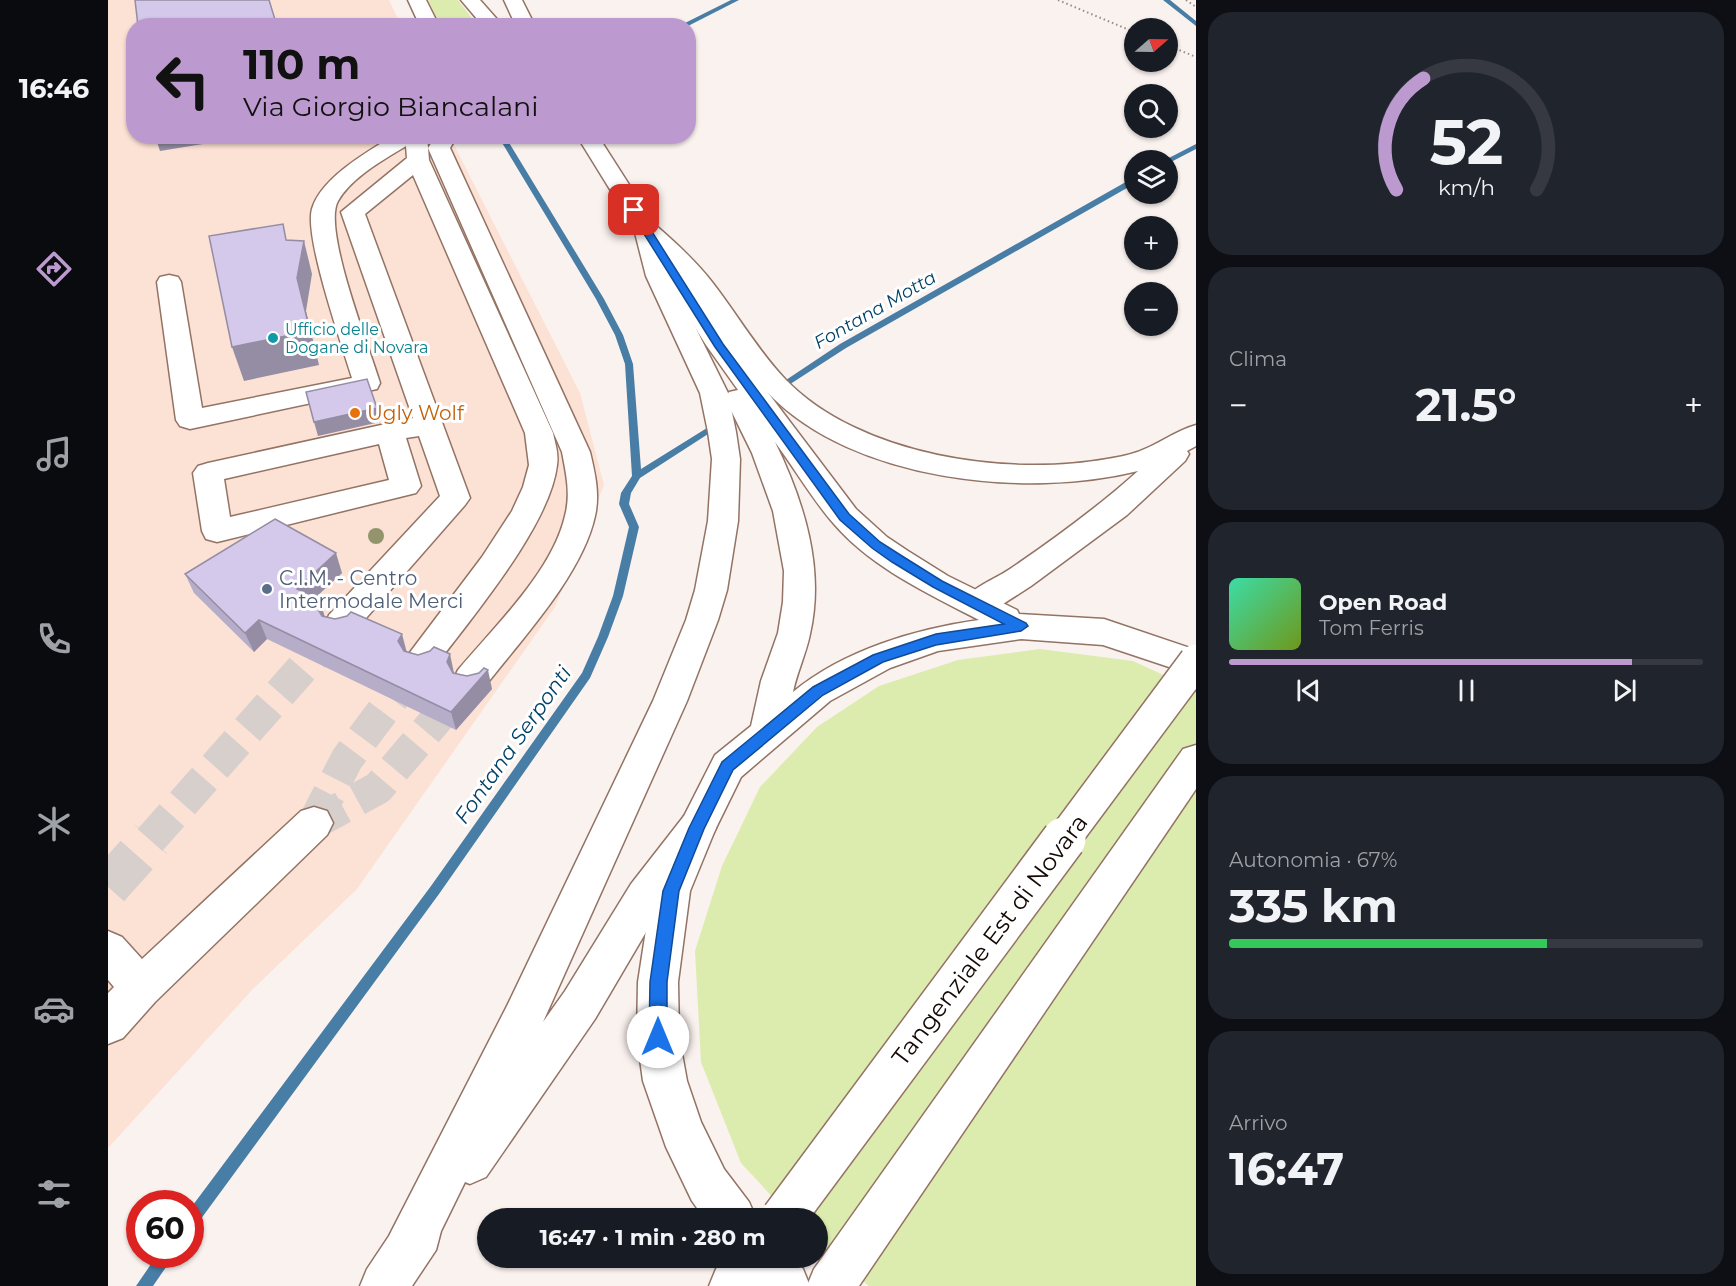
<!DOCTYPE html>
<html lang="it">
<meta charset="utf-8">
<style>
:root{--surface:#171b24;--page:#20242c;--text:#f1f3f6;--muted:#9ea1a6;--line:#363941;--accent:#bc9acf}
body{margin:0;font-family:Montserrat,sans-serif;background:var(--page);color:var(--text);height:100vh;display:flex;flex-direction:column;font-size:22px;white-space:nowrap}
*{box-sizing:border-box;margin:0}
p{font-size:20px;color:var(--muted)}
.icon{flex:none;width:33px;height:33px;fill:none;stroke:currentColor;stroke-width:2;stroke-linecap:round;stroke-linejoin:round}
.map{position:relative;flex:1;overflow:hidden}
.panel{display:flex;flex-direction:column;gap:12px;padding:12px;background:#0d0f14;width:540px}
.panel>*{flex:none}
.top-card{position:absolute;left:18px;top:18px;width:570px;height:126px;border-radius:24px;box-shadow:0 2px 4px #0004;background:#bc9acf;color:#111;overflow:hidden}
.needle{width:39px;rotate:70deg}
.buttons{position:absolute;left:1016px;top:18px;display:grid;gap:12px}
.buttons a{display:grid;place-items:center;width:54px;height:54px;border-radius:50%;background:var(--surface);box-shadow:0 2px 4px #0004;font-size:30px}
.speed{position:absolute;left:18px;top:1190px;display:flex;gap:12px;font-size:30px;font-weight:700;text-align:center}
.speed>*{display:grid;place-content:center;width:78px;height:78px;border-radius:50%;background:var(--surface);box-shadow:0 2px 4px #0004;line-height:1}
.speed .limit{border:9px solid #d22;background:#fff;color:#111}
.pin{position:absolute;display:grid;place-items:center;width:51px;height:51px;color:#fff;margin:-26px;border-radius:12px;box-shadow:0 3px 9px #0006}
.me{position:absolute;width:66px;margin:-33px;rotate:0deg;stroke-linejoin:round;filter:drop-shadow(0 0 4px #0008)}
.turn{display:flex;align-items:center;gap:21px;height:126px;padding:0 18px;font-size:27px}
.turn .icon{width:78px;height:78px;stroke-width:2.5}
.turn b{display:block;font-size:42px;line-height:51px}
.big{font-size:45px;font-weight:700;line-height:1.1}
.panel .tile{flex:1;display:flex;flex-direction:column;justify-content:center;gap:9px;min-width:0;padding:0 21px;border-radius:24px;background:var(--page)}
.panel .dial{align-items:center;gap:0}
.dial svg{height:156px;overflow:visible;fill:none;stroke:var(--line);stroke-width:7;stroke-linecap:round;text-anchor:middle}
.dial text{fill:var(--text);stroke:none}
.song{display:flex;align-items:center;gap:18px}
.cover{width:72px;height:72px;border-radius:9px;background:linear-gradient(135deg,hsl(160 70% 55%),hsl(80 70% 35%))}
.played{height:6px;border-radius:3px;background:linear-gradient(90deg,var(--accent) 85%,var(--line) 85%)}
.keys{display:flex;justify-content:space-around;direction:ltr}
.heat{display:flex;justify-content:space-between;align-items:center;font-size:33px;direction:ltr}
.charge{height:9px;border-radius:4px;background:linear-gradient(90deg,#34c759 67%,var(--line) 0)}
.trip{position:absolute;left:369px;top:1208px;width:351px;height:60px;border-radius:30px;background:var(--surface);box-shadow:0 2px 4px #0004;font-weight:700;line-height:60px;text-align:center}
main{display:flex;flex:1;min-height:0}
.menu{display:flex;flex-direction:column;width:108px;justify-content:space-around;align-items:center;background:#090b0e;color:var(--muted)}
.menu .icon{width:42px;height:42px}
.menu .selected{color:var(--accent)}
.menu b{font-size:27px;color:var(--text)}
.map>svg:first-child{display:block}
.built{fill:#fce1d5}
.green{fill:#dcebae}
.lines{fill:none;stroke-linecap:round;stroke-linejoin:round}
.stream{fill:#487da5;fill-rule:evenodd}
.minor-tunnel-far1{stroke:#d7cfcc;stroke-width:33;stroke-dasharray:33 16;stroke-linecap:butt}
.minor-tunnel{stroke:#d7cfcc;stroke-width:43;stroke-dasharray:43 21;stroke-linecap:butt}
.minor-casing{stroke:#937364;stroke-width:3}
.major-casing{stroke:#937364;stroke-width:3}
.highway-casing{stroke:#937364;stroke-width:3}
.path{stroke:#978e8a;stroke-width:2;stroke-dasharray:1.5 3;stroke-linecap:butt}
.minor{fill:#fff;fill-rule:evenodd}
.major{fill:#fff;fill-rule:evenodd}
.highway{fill:#fff;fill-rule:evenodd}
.highway-bridge-far1-casing{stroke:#937364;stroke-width:36;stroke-linecap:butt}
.highway-bridge-casing{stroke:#937364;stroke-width:46;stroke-linecap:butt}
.highway-bridge-far1{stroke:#fff;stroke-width:33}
.highway-bridge{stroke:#fff;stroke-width:43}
.tree{fill:#92946d}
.wall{fill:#b6adc9}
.shaded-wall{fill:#948da4}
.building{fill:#d4c9ea;stroke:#948da4;stroke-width:1.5}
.route{fill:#1a73e8;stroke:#114b97;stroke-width:1.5}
.culture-dot{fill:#0f9aa8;stroke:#fff;stroke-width:2}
.food-dot{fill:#e8710a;stroke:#fff;stroke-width:2}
.service-dot{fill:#5c6f8a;stroke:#fff;stroke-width:2}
.labels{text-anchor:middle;stroke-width:6;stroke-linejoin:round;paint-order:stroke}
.far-culture-label{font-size:16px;fill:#0d838f;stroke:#fff;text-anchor:start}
.far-water-label{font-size:18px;font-style:italic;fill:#004167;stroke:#fff}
.food-label{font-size:20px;fill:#c56008;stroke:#fff;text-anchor:start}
.service-label{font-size:20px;fill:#4e5e75;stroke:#fff;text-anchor:start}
.water-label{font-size:21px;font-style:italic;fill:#004167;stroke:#fff}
.near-street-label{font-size:24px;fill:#130804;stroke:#fff}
</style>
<main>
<nav class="menu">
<b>16:46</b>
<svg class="icon selected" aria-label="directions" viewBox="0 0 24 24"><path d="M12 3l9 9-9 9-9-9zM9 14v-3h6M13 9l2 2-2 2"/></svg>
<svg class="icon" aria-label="music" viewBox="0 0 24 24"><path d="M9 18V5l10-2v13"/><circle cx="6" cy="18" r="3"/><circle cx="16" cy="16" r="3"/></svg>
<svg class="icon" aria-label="phone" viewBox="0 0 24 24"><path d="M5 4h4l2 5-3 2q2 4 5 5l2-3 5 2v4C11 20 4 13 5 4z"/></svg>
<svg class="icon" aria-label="climate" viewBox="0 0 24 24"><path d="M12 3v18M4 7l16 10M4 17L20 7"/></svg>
<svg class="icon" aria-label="car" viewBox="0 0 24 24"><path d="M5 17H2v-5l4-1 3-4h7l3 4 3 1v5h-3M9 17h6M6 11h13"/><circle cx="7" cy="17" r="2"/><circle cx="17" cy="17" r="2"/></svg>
<svg class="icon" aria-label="filters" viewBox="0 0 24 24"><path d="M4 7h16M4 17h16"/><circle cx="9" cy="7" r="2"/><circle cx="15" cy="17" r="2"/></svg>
</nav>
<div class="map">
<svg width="1088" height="1286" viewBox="0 0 1088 1286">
<rect width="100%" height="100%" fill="#faf2ef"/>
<path class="built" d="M0,0H281L293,25L26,26V136L342,137L472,393L496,485L447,607L249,889L145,989L0,1148Z"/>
<g class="green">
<path d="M320,0H350L369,25H332Z"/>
<path d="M932,649L1025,661L1088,690V1286H761L710,1244V1218H684L633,1163L593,1062L587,951L614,866L652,787L709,727L771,686L850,660Z"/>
</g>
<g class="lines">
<g class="stream">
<path d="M623,0H631L580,26H571Z"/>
<path d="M1055,0H1062L1088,21V26Z"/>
<path d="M390,136H397L496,299L515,335L525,364L533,469L607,423L610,422L614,425L532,478L523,493L521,504L531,527L515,596L500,637L482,678L331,894L87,1227L82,1229V1209L323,886L474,673L490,637L505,596L521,527L511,504L513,493L524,476L517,364L507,335L488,299Z"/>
<path d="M1088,144V149L1061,163L1059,164V160H1057Z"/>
<path d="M1023,179H1026V184L738,348L673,390L670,391L666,388L732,344Z"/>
<path d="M50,1254H67L45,1286H28Z"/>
</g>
<g class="minor-tunnel-far1">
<path d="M206,823L270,788L356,687"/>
<path d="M206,823L239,759L310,664"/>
<path d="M42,840L230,628"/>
</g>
<path class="minor-tunnel" d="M0,887L43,839"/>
<defs>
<g id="minor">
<path d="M300,0H318L331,26H312Z"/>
<path d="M285,136H319L321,160L445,433C447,443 451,454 449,465C442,526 363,618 326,668L314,672L302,668L297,659L374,557L404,511L415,487L421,465L417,433L305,175L257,214L362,498L357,505L245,633L233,636L221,633L217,624L221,615L332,496L311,436L298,438L313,486L308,493L109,542L98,539L94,531L85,473L90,466L100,463L305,418L233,212L299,158L298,146C275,160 244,177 230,201C214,229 262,349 272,383L269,389L82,429L72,426L68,420L49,282L52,277L61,275L70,277L73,282L94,408L244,378C234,345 196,237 204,209C213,178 259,152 285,136ZM271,444L281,480L122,517L116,479Z"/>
<path d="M328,136H349L342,148L482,452C487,473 492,494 487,516C474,576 411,642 374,690L362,693L350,690L345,680L350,670C386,627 444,572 457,516C463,494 458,473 454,452L320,148Z"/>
<path d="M206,807L219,811L225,823L219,835L47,1002L15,1038L0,1044V993L6,987L0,980V931L14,937L34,959L193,811Z"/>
</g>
<g id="major">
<path d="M353,0H372L395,26H375Z"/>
<path d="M396,0H414L427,26H408Z"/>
<path d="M469,136H490L621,341L748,509L779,537L800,551L840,576L909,610L911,614L996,619L1088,650V676L995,645L913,639L830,651L782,668L722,701L633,777L607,830L582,891L570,982L571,1037L579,1081L593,1122L616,1169L641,1202L648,1218H596L584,1201L558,1147L535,1081L529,1037L530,982L544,891L570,828L607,755L643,726L653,681L670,633L675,602L676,571L665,511L644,453L617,398L621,392L630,390L598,345ZM667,442C687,469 704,499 726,524C764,568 821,594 871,620C807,629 736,650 685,692C689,672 698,654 702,634C717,568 696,502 667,442Z"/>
<path d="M630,1257H685L695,1269L702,1286H647L637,1274Z"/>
</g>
<g id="highway">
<path d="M538,222L546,224C567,242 587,260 604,282C629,314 650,351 678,380C752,456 899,477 999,459C1012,457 1027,454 1039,448C1055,441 1070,430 1088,425V446L1079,451L1081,454L1077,461L1019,515L923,586L881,613L870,616L859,613L854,604C863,587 886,580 902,569C946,539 990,507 1030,471C918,499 745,481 661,394C621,354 599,300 558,261L562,276L620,393L628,432L632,459L630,521L619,590L610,620L579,701L435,1022L457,991L523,884L576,816L589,812L602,816L608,828L602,840L551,910L487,1019L378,1177L362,1184L357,1182L333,1231L328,1250L304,1286H252L259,1269L281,1236L399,1006L545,701L578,620L587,590L600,521L604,459L600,432L592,393L538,276L526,229L530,224Z"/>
<path d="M1088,745V789L751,1286H699L706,1269L1075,749Z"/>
<path d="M617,1257H670L663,1274L654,1286H601L608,1269Z"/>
</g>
</defs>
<use href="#minor" class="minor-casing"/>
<use href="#major" class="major-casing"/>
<use href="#highway" class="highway-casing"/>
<g class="path">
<path d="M950,0L1026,32"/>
<path d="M1078,0L1088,7"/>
<path d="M1059,45L1088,57"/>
</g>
<use href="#minor" class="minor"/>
<use href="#major" class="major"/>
<use href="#highway" class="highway"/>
<defs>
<path id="highway-bridge-far1" d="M955,840L1088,661"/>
<path id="highway-bridge" d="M675,1218L956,839"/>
</defs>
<use href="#highway-bridge-far1" class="highway-bridge-far1-casing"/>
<use href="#highway-bridge" class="highway-bridge-casing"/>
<use href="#highway-bridge-far1" class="highway-bridge-far1"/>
<use href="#highway-bridge" class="highway-bridge"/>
</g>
<circle class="tree" cx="268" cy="536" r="8"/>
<path class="wall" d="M234,573L208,597L211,598L217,617L299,652L346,674L384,689L348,730L159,639L146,652L86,593L77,574Z"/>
<g class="shaded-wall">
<path d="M47,136H144L52,151Z"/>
<path d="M196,241L204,274L198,311L211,365L136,381L124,347L189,278Z"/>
<path d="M269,408L272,422L210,436L206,422Z"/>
<path d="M228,553L234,573L196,608L189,589Z"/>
<path d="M211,598L217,618L215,625L208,606Z"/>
<path d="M151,620L159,639L146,652L137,633Z"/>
<path d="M294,634L299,653L295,660L290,641Z"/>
<path d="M342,654L346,673L343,681L339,662Z"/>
<path d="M380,670L384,689L348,730L343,712Z"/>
</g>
<g class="building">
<path d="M27,0H161L169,26H30Z"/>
<path d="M175,224L178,240L196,241L189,278L202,331L124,347L101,236Z"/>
<path d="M259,379L269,408L206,422L198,392Z"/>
<path d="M167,519L228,553L189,589L211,598L208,606L214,616L227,619L239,616L243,612L294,634L290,641L296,651L310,655L322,651L326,647L342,654L339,662L345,673L359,676L371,673L376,668L380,670L343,712L151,620L137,633L77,574Z"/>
</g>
<path class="route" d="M523,208H529L615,344L741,514L772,542L794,556L834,581L918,623L920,626L913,631L828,645L775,662L715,695L625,770L596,829L571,891L559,982V1037L556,1043L550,1045L544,1043L541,1037L542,982L555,891L581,828L614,762L705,687L765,655L828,634L896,624L825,587L784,562L764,548L732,520L607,347L521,210Z"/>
<circle class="culture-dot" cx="165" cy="338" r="6"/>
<circle class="food-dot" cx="247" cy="413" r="6"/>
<circle class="service-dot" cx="159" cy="589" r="6"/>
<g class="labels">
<g class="far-culture-label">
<text x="177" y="335">Ufficio delle<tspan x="177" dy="18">Dogane di Novara</tspan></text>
</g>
<g class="far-water-label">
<text transform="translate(767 310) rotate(-30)" y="6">Fontana Motta</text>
</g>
<g class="food-label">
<text x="259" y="420">Ugly Wolf</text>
</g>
<g class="service-label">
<text x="171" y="585">C.I.M. - Centro<tspan x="171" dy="23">Intermodale Merci</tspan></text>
</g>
<g class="water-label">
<text transform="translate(405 745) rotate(-55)" y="7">Fontana Serponti</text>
</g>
<g class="near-street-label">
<text transform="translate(882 940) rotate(-53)" y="8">Tangenziale Est di Novara</text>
</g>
</g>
</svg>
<div class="buttons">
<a><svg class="needle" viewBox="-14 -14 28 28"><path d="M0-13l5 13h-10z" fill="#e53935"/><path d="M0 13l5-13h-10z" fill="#9ea1a6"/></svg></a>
<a><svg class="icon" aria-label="search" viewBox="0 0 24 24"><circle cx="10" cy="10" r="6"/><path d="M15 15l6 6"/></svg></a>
<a><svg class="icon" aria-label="layers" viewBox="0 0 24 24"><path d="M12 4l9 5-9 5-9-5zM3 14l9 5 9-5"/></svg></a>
<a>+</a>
<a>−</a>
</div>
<div class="speed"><div class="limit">60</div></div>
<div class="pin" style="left:526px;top:210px;background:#d93025"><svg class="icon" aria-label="arrive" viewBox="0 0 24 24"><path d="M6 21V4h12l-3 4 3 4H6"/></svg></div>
<svg class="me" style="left:550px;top:1037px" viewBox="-20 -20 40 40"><circle r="19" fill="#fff"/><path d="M0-13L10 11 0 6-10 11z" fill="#1a73e8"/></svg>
<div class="trip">16:47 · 1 min · 280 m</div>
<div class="top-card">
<div class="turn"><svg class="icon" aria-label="left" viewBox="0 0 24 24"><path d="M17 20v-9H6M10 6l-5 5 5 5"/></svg><div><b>110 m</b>Via Giorgio Biancalani</div></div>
</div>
</div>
<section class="panel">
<div class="tile dial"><svg viewBox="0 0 100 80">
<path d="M14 69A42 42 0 1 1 86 69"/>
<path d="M14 69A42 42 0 0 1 28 12" stroke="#bc9acf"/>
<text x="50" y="56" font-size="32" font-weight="700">52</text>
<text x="50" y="72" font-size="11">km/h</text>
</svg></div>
<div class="tile"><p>Clima</p>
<div class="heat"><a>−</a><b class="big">21.5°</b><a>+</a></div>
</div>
<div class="tile">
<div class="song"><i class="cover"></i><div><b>Open Road</b><p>Tom Ferris</p></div></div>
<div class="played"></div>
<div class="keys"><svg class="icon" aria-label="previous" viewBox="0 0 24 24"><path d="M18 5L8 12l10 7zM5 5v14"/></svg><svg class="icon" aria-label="pause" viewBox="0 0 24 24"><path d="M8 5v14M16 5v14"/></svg><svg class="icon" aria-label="next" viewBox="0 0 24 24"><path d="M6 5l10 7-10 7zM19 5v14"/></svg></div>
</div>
<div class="tile"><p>Autonomia · 67%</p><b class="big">335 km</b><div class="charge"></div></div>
<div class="tile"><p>Arrivo</p><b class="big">16:47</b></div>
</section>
</main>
